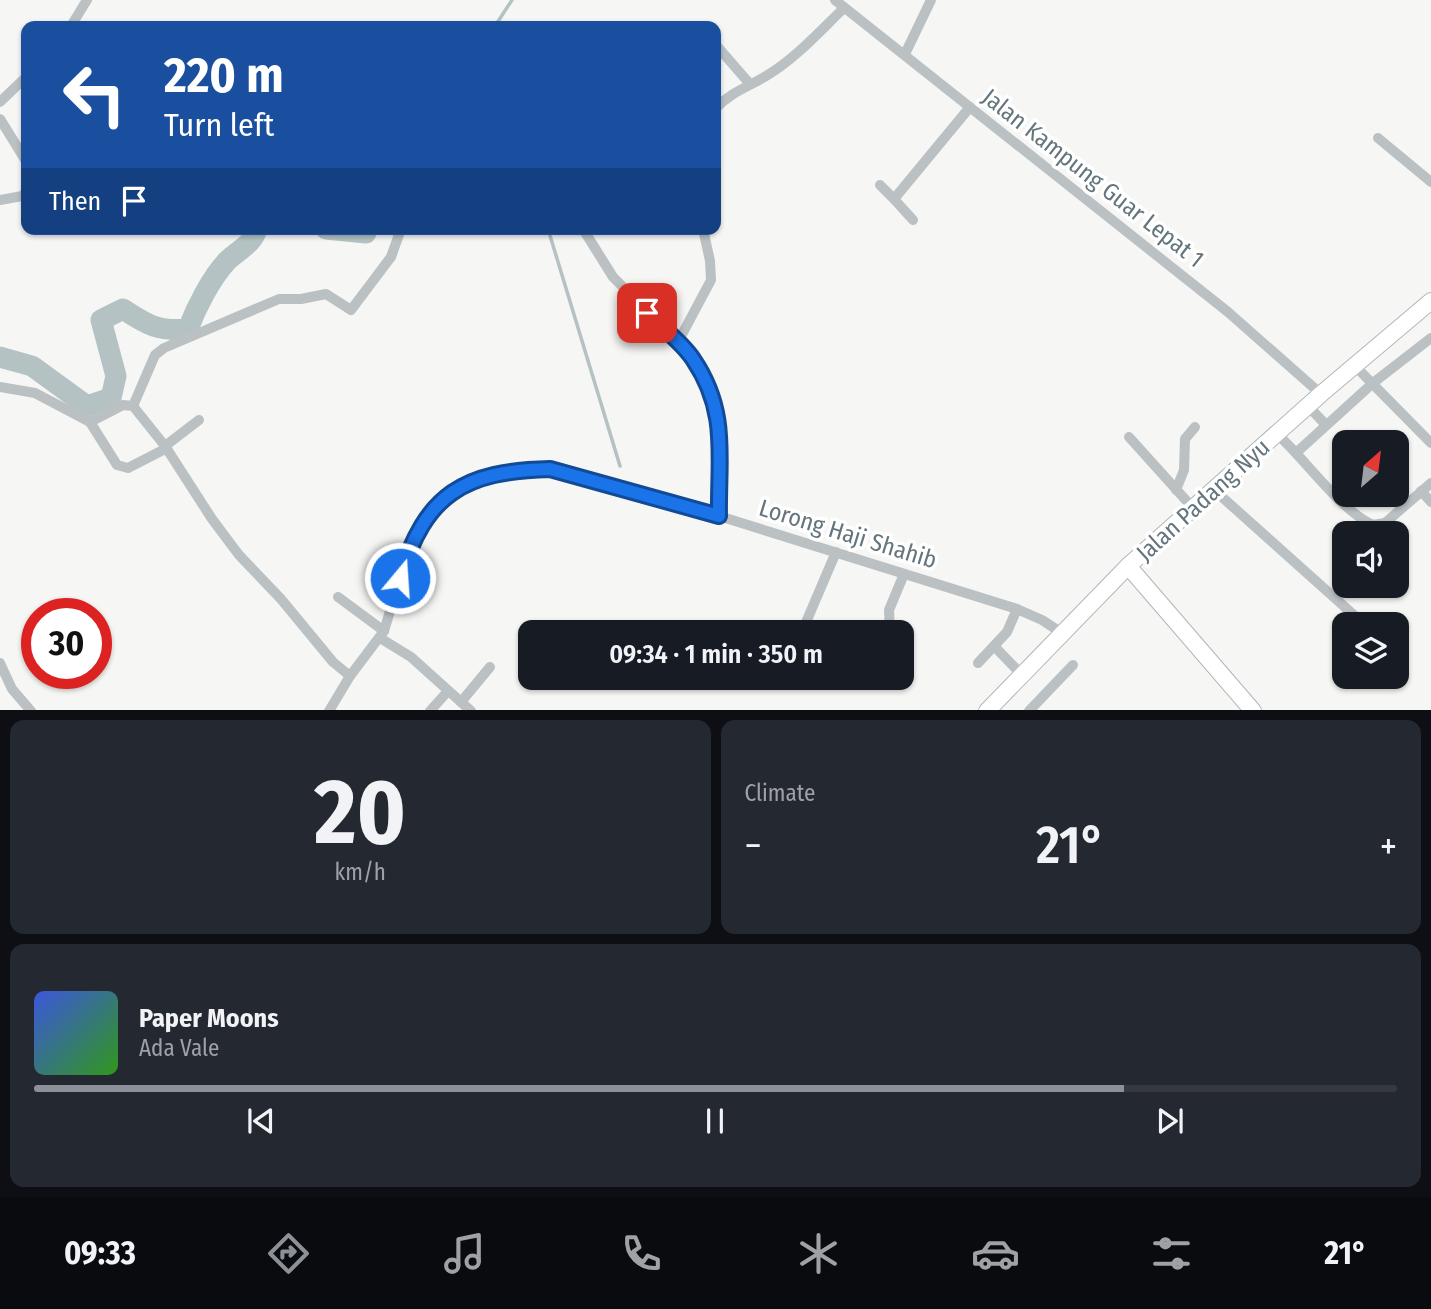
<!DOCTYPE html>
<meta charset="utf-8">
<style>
:root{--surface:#171b24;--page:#242831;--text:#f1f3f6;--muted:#9ea1a6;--line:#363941;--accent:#8c9099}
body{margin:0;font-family:"Fira Sans Condensed",sans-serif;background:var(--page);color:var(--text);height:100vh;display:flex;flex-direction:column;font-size:26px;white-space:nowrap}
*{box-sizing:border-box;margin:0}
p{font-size:23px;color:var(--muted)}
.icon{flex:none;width:38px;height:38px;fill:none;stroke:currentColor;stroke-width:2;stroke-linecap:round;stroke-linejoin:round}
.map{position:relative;height:710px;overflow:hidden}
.side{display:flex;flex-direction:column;gap:10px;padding:10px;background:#0d0f14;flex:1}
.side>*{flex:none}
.guide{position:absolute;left:21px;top:21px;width:700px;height:214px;border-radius:14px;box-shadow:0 2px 5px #0004;background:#1a4fa0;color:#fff;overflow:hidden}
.needle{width:46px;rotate:28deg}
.controls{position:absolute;left:1332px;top:430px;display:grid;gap:14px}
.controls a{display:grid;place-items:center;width:77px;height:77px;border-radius:14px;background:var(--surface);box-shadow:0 2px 5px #0004;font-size:35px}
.speed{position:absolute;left:21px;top:598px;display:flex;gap:14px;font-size:35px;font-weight:700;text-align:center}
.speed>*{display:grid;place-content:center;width:91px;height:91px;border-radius:50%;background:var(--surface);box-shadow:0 2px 5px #0004;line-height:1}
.speed .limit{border:10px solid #d22;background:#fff;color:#111}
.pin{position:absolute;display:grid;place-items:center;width:60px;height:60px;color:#fff;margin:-30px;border-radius:14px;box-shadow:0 4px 10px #0006}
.me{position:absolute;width:77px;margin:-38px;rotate:18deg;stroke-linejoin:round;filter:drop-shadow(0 0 5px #0008)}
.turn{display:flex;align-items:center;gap:24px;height:147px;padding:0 28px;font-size:32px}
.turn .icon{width:91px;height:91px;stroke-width:2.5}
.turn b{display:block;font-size:49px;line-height:60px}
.then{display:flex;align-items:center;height:66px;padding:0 28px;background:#0003;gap:14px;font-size:26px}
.big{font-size:52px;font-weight:600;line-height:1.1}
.side .card{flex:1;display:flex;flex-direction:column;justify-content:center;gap:10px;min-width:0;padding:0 24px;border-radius:14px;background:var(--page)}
.side .dial{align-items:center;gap:0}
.dial b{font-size:91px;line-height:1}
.song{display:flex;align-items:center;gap:21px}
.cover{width:84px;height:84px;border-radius:10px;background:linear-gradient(135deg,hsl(230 70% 55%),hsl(110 70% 35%))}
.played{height:7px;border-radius:4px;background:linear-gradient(90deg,var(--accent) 80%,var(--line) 80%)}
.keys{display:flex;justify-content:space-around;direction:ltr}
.heat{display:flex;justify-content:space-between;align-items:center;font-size:38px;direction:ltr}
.side .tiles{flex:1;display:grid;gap:10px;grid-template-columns:1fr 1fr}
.card:last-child{grid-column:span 2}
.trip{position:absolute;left:518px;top:620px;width:396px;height:70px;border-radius:14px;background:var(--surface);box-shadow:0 2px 5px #0004;font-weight:600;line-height:70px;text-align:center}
.tab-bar{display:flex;height:112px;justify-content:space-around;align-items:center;background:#090b0e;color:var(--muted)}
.tab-bar .icon{width:49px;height:49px}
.tab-bar .selected{color:var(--accent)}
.tab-bar b{font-size:32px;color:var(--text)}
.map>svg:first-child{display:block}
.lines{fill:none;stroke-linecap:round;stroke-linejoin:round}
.stream{stroke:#b4c2c4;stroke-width:3.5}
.river{stroke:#b4c2c4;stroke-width:21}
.secondary-casing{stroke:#b0b7ba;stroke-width:18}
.street{stroke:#bbc1c3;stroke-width:10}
.secondary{stroke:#fff;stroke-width:16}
.route-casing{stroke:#114b97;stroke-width:18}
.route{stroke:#1a73e8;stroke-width:12}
.labels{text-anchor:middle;stroke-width:7;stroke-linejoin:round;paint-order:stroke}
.street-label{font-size:24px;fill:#64757c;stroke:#fff}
</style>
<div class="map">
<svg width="1431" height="711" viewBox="0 0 1431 711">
<rect width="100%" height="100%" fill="#f6f6f4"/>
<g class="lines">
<g class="stream">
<path d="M495,26L512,0"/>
<path d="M548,229L620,466"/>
<path d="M366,233L397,230"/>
</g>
<g class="river">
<path d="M326,229L366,233"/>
<path d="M0,357L32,366L87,406L111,398L116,376L101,320L123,309C147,325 159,332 188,329C196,308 211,278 227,261C237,251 253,244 257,229"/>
</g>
<defs>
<g id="secondary">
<path d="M1128,566L1253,711"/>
<path d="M987,711L1128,566L1321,394L1431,301"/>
</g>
</defs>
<use href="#secondary" class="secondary-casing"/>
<g class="street">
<path d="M835,0L1228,312L1321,394"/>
<path d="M71,26L87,0"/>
<path d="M716,45L749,83"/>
<path d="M905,54L931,0"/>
<path d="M0,102L26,77"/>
<path d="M716,108C731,92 748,87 766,76C795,59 820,31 844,8"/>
<path d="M0,119L26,161"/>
<path d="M1378,138L1431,182"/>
<path d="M880,185L894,199L970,107"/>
<path d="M894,199L913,220"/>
<path d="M0,200L22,196L26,192"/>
<path d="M583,229L613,277L678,342L693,359L705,382L719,417L721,437L719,516"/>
<path d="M678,342L711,280L710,261L703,229"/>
<path d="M1355,366L1431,443"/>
<path d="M0,387L35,393L90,422L123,405L133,406L165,446L212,519L239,555L281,599L333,662L350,676"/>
<path d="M133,406L155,355L164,348L279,299H301L326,294L351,310L391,257L401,229"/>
<path d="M1308,406L1326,425"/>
<path d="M90,422L117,465L128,468L167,448"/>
<path d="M1277,434C1306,460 1341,511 1373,525L1385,523L1431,483"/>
<path d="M1129,437L1193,508"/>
<path d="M165,446L199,420"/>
<path d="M1297,452L1373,383L1431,338"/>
<path d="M1213,489L1365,625"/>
<path d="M1176,490L1184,470L1185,439L1195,427"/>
<path d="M1421,491L1431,502"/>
<path d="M338,597L384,631"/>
<path d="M804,627L836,552"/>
<path d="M890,632L889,610L904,574"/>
<path d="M380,638L411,657L471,711"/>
<path d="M995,647L1022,675"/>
<path d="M0,663L12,689L31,711"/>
<path d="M978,663L1007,632L1017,609"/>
<path d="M461,702L490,667"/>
<path d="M329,711L350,676L384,631L408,551L417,533L430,513L445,497L462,486L487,476L523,470L549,469L580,476L719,516L1017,609L1042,620L1062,633"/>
<path d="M430,711L448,691"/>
<path d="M1029,711L1073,665"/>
</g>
<use href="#secondary" class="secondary"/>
</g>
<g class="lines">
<defs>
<path id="route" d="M400,578C425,494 464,471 550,469L719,516C718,457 729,412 693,359C681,341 662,328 647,313"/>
</defs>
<use href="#route" class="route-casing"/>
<use href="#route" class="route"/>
</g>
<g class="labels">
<g class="street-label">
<text transform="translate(1093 178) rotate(38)" y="8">Jalan Kampung Guar Lepat 1</text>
<text transform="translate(1203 500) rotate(-42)" y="8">Jalan Padang Nyu</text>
<text transform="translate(848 534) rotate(17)" y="8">Lorong Haji Shahib</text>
</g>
</g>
</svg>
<div class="controls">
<a><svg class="needle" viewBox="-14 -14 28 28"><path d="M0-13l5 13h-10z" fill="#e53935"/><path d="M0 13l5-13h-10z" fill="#9ea1a6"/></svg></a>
<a><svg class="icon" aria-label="sound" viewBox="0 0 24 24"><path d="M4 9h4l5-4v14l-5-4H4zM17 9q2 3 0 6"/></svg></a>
<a><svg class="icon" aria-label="layers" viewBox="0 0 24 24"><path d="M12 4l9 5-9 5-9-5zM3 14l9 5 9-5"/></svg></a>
</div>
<div class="speed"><div class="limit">30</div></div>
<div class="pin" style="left:647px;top:313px;background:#d93025"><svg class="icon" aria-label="arrive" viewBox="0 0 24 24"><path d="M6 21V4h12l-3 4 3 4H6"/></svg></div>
<svg class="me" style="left:400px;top:578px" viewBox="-20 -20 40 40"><circle r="17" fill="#1a73e8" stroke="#fff" stroke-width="3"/><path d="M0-11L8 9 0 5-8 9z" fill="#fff"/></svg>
<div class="trip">09:34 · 1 min · 350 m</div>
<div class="guide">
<div class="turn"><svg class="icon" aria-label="left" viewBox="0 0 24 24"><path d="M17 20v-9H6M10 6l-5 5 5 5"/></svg><div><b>220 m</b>Turn left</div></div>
<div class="then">Then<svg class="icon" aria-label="arrive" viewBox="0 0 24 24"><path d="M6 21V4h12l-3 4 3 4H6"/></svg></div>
</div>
</div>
<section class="side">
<div class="tiles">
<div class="card dial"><b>20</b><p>km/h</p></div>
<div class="card"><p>Climate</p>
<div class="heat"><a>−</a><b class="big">21°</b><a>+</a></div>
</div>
<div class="card">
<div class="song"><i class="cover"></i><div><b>Paper Moons</b><p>Ada Vale</p></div></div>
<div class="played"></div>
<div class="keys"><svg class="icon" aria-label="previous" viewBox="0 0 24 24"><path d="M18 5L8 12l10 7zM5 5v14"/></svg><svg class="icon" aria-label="pause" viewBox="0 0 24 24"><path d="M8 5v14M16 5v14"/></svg><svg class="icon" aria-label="next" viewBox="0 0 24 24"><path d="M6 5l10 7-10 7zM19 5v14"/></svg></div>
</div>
</div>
</section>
<nav class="tab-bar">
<b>09:33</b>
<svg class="icon selected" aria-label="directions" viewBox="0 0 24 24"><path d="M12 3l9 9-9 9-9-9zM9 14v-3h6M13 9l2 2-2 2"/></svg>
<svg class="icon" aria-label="music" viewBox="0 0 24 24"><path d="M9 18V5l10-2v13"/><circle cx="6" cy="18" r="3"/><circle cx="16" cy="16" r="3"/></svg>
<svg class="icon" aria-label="phone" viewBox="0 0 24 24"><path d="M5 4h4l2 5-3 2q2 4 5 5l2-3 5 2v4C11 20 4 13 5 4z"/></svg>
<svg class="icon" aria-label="climate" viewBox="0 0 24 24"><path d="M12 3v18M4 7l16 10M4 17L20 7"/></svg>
<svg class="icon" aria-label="car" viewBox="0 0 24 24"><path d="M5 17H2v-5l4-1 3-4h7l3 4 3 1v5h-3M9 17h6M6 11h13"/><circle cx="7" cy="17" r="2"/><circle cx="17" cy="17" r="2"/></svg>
<svg class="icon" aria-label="filters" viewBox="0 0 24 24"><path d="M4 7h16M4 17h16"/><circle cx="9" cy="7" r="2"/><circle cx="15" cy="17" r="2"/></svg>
<b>21°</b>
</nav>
